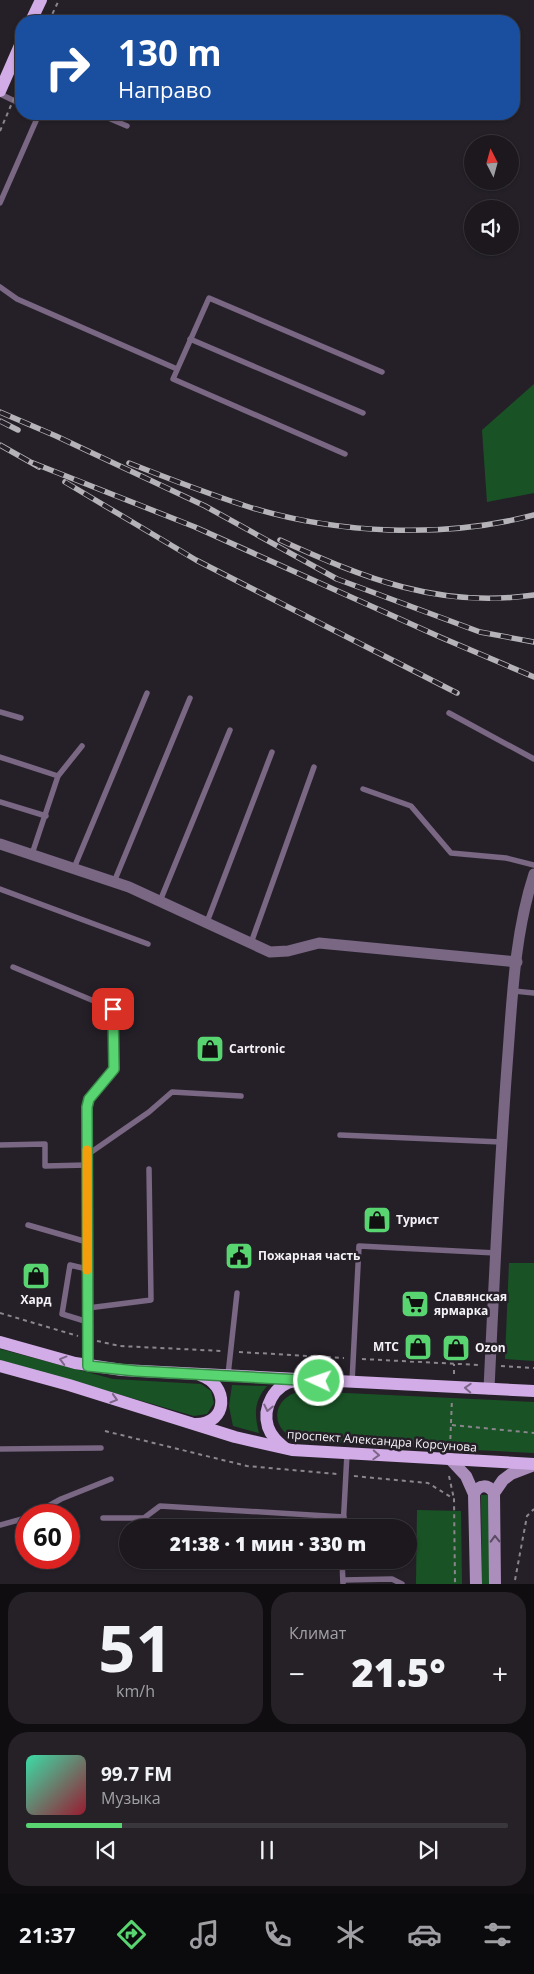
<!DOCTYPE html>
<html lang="ru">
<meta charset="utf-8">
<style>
:root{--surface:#1c181e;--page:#252127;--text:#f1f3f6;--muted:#a0a0a4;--line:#3a373c;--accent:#58d570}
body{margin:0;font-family:"Open Sans",sans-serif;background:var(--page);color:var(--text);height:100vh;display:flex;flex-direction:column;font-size:19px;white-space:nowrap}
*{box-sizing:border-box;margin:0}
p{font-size:16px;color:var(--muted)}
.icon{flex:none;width:28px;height:28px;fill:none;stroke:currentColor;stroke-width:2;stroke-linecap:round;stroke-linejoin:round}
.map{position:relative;height:1584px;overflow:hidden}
.sheet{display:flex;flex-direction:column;gap:8px;padding:8px;background:#0f0d10;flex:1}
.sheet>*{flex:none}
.hud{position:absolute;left:15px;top:15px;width:505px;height:105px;border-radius:20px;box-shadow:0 1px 4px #0004,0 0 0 1px var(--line);background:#1a4fa0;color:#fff;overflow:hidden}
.needle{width:32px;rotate:354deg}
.tools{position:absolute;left:464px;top:135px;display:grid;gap:10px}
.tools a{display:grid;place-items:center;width:55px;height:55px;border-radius:50%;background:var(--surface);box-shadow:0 1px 4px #0004,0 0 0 1px var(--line);font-size:25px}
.speed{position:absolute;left:15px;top:1504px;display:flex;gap:10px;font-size:25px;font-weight:700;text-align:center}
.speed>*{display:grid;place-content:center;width:65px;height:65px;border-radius:50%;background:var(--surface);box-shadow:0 1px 4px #0004,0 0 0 1px var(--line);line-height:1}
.speed .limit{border:8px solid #d22;background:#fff;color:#111}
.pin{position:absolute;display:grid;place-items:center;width:42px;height:42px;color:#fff;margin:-21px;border-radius:10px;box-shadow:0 2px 8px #0006}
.me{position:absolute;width:55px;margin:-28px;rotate:273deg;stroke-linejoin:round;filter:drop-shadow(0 0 4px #0008)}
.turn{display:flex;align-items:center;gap:18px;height:105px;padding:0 20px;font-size:22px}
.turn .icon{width:65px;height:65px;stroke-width:2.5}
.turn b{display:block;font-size:35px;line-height:42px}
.big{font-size:38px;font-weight:800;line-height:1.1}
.sheet .tile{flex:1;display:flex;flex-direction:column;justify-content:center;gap:8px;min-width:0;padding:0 18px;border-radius:20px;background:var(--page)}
.sheet .dial{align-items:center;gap:0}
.dial b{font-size:65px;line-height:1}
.song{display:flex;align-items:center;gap:15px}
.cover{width:60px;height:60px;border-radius:8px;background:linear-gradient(135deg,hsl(160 70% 55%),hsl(350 70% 35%))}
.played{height:5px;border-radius:2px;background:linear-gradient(90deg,var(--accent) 20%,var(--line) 20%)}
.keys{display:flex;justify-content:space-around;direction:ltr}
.heat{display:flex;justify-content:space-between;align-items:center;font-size:28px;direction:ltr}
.sheet .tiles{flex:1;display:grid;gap:8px;grid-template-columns:1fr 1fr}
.tile:last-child{grid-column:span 2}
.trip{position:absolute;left:119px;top:1519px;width:298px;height:50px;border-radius:25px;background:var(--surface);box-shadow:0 1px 4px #0004,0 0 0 1px var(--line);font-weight:800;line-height:50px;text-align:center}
.tab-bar{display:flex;height:80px;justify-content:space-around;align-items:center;background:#0b0a0c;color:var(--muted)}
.tab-bar .icon{width:35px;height:35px}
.tab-bar .on{color:var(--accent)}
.tab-bar b{font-size:22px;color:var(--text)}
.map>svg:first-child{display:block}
.green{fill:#195325}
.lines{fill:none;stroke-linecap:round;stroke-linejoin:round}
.path{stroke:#8b868d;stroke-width:2;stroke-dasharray:4 4;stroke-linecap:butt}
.lane{stroke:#796783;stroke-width:5.5}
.street{stroke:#796783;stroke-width:11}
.secondary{stroke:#ab8ebb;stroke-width:12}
.primary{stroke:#d2ace6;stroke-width:12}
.rail-casing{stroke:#b5b2b8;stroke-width:5.5}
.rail{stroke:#252028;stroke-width:4;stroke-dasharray:11;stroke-linecap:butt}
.path-bridge{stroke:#8b868d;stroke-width:2;stroke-dasharray:4 4;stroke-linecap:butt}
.oneway{stroke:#7c6687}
.oneway2{stroke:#5b4c63}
.route-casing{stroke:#398a49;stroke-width:12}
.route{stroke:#58d570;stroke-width:9}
.slow{stroke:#f59e0b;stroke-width:9}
.labels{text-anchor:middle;stroke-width:5;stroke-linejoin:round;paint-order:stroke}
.poi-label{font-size:12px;font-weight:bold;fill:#f5f2f7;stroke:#252028;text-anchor:start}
.street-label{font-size:12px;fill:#f5f2f7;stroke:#252028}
</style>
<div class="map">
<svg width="534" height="1584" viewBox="0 0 534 1584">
<rect width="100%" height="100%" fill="#252028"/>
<g class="green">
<path d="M534,384V493L487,502L482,430Z"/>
<path d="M509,1263H534V1361L505,1359Z"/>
<path d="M0,1349L113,1379L201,1384L211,1391L214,1403L207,1414L194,1416L0,1360Z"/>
<path d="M232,1385L267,1386C254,1401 254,1414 259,1433L233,1426L229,1406Z"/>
<path d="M303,1391L534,1402V1453L301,1441C268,1432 270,1396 303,1391Z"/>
<path d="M481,1495H489V1584H482Z"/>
<path d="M417,1510L461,1511L462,1584H416Z"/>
</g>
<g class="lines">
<g class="path">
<path d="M49,21L59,0"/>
<path d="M0,1313L78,1336"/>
<path d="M97,1341L120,1346L222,1351"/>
<path d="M239,1352L344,1358"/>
<path d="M362,1359L479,1365"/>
<path d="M501,1366L534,1368"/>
<path d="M454,1374V1364"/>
<path d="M452,1425L534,1433"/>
<path d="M105,1431L247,1466L337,1474"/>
<path d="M450,1447L452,1399"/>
<path d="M354,1476L428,1483L454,1499L455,1584"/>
<path d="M449,1476L454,1499"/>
<path d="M291,1560L334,1563"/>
<path d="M515,1580L527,1516L534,1509"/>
</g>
<g class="lane">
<path d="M0,94L21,104"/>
<path d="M99,114L127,126"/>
<path d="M0,203L39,114"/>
<path d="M0,287L17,299L177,369"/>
<path d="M190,339L363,413"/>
<path d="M345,454L173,379L209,298L382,372"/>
<path d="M0,712L21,718"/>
<path d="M449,713L534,759"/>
<path d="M0,757L58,776"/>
<path d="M363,789L411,806L451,853L506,858L534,865"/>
<path d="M0,802L46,816"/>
<path d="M32,854L58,776L82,746"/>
<path d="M74,868L147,693"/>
<path d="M114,882L190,698"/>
<path d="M0,889L148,944"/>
<path d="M160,901L230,730"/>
<path d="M207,922L272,752"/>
<path d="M251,943L314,767"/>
<path d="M13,967L113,1009L114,1069L89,1099L87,1107L88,1366"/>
<path d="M514,991L534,993"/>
<path d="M340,1135L501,1142"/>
<path d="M0,1145L45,1144V1166L87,1165"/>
<path d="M87,1155L149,1112L172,1092L241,1096"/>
<path d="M28,1225L87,1242"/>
<path d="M87,1269L70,1265L62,1314L88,1322"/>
<path d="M88,1308L151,1300L149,1169"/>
<path d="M228,1375L237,1293"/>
<path d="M352,1382L359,1246L496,1253"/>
<path d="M0,1449L101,1448"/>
<path d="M32,1515L61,1499L111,1479"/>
<path d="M103,1518H144L160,1506L344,1517"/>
<path d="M0,1525L26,1518"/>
<path d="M343,1528L347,1454"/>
<path d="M342,1560L343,1584"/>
<path d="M343,1580L392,1579L402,1584"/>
</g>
<g class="street">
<path d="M0,844L129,887L270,952L288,951L319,943L517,962"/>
<path d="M489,1389C494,1281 499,1173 507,1066C512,1003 514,935 534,874"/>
</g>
<g class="secondary">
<path d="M450,1459L466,1476L474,1494L476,1584"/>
<path d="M474,1494C479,1484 488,1484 494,1493"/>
<path d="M495,1584L494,1493L503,1480L511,1474L534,1465"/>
</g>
<g class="primary">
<path d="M31,21L41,0"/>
<path d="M0,91L21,43"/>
<path d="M0,1342L75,1363L122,1370L534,1391"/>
<path d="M0,1366L69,1385L235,1437L292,1450L534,1464"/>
<path d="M196,1424C228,1424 230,1385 200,1375"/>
<path d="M285,1448C278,1442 271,1436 268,1427C262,1408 274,1384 295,1381"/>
</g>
<defs>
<g id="rail">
<path d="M0,412L56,436L205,506L337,579L480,632L534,642"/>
<path d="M0,421L18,430"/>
<path d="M0,445L39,467"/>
<path d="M33,463L195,527L440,637L534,677"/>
<path d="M129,463C167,478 206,493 246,506C335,534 444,539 534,515"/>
<path d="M65,482L196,560L457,693"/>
<path d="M280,540C364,578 439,609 534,595"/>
</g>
</defs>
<use href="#rail" class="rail-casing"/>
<use href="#rail" class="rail"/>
<path class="path-bridge" d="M0,131L21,82"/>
</g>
<defs><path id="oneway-chevron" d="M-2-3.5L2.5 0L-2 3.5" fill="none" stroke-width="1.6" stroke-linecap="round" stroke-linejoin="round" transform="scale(1.25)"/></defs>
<g class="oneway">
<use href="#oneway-chevron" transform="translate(63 1360) rotate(-165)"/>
<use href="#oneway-chevron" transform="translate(468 1388) rotate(-177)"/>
<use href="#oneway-chevron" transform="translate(114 1399) rotate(17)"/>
<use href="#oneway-chevron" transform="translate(268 1408) rotate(102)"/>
<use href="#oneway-chevron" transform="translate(376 1455) rotate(3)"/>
</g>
<use class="oneway2" href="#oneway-chevron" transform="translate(495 1539) rotate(-91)"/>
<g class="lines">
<defs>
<path id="route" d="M113,1009L114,1069L89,1099L87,1107L88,1366L136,1371L319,1381"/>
</defs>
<use href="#route" class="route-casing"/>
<use href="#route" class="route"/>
<path class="slow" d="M87,1150V1270"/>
</g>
<defs>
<symbol id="shop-square" viewBox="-11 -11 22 22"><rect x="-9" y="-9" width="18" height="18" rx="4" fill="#58d570" stroke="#252028"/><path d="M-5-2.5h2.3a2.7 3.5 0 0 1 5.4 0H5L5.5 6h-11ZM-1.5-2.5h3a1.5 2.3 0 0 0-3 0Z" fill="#111"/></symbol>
<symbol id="civic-square" viewBox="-11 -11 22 22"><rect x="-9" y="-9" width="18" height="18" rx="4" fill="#58d570" stroke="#252028"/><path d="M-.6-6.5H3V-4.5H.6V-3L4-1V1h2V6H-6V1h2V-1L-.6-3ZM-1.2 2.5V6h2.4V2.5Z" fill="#111"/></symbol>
<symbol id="supermarket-square" viewBox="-11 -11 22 22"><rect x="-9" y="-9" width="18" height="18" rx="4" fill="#58d570" stroke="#252028"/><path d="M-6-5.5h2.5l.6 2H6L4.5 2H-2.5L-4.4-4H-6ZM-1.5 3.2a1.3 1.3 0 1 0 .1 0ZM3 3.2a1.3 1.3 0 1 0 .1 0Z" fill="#111"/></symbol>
</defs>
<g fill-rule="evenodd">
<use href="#shop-square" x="194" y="1033" width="32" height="32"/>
<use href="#shop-square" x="361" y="1204" width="32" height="32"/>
<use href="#civic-square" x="223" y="1240" width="32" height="32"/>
<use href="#shop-square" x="20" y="1260" width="32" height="32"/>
<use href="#supermarket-square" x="399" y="1288" width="32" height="32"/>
<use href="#shop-square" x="402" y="1331" width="32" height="32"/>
<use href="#shop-square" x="440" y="1332" width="32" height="32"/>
</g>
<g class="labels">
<g class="poi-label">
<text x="229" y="1053">Cartronic</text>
<text x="396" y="1224">Турист</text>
<text x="258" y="1260">Пожарная часть</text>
<text x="434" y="1301">Славянская<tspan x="434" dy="14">ярмарка</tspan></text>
<text x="36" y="1304" text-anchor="middle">Хард</text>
<text x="399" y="1351" text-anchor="end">МТС</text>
<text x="475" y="1352">Ozon</text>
</g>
<g class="street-label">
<text transform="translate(382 1441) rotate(4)" y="4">проспект Александра Корсунова</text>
</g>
</g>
</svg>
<div class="tools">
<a><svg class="needle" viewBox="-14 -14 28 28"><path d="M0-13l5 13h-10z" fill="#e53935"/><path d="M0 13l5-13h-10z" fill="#a0a0a4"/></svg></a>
<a><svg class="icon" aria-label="sound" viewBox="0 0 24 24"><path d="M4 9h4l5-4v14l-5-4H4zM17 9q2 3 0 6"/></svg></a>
</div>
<div class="speed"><div class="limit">60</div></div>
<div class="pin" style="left:113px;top:1009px;background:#d93025"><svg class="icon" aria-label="arrive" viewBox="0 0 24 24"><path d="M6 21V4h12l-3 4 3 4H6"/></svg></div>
<svg class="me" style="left:319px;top:1381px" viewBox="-20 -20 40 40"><circle r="17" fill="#58d570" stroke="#fff" stroke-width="3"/><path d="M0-11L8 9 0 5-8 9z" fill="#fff"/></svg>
<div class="trip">21:38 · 1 мин · 330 m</div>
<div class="hud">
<div class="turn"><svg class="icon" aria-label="right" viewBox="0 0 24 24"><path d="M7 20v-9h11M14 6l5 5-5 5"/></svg><div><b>130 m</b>Направо</div></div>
</div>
</div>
<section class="sheet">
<div class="tiles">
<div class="tile dial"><b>51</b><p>km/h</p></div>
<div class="tile"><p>Климат</p>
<div class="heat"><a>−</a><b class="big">21.5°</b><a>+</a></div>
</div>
<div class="tile">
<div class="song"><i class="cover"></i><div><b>99.7 FM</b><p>Музыка</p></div></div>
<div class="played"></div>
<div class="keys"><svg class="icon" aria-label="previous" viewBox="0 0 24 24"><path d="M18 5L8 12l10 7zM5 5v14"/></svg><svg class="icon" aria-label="pause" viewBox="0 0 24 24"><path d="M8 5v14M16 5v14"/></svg><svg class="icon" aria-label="next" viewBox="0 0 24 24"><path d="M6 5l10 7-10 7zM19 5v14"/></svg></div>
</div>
</div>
</section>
<nav class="tab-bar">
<b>21:37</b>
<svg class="icon on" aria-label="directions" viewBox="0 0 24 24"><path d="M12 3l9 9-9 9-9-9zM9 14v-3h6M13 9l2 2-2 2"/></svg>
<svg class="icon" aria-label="music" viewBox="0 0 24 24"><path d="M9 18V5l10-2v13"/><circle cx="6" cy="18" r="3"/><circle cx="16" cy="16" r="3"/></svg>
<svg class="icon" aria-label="phone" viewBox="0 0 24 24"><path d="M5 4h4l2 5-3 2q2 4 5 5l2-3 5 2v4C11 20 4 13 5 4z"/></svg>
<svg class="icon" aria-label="climate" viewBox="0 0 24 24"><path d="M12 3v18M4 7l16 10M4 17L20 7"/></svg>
<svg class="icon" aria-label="car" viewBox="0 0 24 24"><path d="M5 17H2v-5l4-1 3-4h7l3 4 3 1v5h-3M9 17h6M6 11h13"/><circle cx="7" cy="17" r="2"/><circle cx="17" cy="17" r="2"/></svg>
<svg class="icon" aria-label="filters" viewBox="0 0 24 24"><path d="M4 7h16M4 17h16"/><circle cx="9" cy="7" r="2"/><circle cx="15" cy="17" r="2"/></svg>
</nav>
